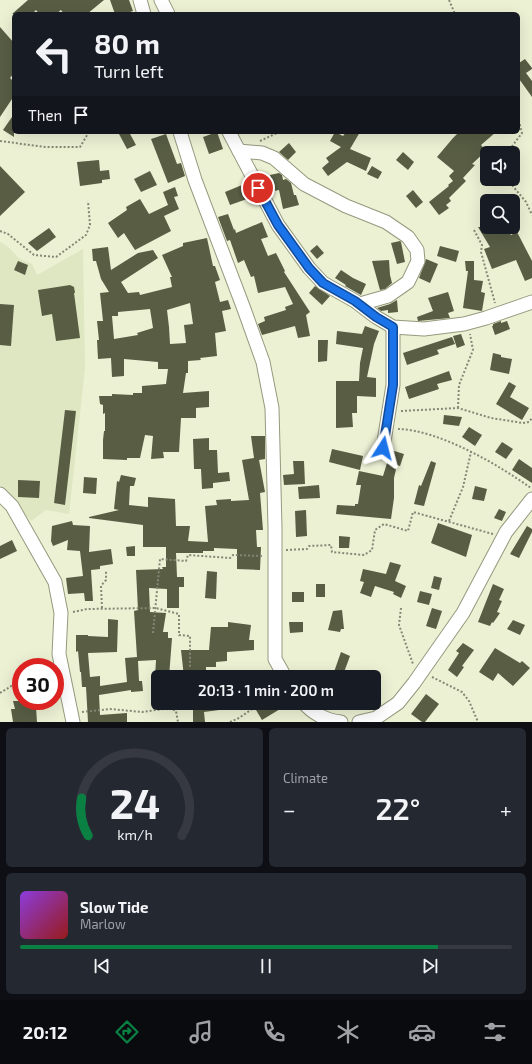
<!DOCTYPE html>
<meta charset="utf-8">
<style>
:root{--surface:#171b24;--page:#242831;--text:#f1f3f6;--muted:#9ea1a6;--line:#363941;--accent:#0b8043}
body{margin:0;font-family:"Exo 2",sans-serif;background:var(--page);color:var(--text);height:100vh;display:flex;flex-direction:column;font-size:15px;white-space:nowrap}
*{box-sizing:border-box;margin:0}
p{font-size:13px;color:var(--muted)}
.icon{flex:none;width:22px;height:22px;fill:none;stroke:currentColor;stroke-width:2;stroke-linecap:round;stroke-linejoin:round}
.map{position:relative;height:722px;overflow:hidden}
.side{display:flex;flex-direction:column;gap:6px;padding:6px;background:#0d0f14;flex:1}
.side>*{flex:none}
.banner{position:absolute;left:12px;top:12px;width:508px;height:122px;border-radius:6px;box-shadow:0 4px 16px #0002;background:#171b24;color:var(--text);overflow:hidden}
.controls{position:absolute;left:480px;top:146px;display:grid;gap:8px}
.controls a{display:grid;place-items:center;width:40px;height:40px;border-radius:6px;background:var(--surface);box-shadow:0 4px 16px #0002;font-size:20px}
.speed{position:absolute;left:12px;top:658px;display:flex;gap:8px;font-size:20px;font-weight:700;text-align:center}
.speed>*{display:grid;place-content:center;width:52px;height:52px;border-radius:50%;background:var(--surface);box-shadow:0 4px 16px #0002;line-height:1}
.speed .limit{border:6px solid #d22;background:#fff;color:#111}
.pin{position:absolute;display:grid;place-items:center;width:34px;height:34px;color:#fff;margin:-17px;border:2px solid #fff;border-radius:50%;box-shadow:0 1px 4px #0007}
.me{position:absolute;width:44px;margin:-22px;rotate:9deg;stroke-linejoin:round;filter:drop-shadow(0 0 3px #0008)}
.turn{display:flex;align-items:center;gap:14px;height:84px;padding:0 16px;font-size:18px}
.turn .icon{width:52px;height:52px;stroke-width:2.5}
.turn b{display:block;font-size:28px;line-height:34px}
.then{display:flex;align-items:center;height:38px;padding:0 16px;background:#0003;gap:8px;font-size:15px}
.big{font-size:30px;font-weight:600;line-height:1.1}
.side .widget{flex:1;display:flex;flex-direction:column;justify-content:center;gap:6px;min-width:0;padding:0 14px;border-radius:6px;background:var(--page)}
.side .dial{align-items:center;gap:0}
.dial svg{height:104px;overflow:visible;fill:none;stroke:var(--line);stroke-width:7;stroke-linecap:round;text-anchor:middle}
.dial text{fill:var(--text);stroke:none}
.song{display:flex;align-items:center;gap:12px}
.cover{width:48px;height:48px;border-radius:6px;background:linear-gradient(135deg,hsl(270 70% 55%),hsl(0 70% 35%))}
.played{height:4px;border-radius:2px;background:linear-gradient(90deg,var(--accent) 85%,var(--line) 85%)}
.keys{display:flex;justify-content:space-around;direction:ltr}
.heat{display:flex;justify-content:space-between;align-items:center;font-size:22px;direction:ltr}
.side .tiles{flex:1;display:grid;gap:6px;grid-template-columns:1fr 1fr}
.widget:last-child{grid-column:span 2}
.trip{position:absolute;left:151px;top:670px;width:230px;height:40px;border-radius:6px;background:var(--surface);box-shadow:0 4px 16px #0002;font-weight:600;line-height:40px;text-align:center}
.menu{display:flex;height:64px;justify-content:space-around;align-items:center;background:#090b0e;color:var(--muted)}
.menu .icon{width:28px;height:28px}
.menu .current{color:var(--accent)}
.menu b{font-size:18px;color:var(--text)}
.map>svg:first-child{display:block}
.built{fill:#dfe6c2}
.building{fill:#585d44;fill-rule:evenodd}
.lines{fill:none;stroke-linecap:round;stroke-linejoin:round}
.minor-casing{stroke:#959a7f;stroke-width:15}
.path{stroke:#858875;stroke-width:2;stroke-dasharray:2 2;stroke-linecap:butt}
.minor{stroke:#fff;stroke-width:13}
.route-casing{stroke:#114b97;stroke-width:10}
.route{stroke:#1a73e8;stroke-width:7}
</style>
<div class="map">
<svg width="532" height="722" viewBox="0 0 532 722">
<rect width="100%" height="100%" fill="#ecf1d4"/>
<path class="built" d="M0,242L7,246L20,259L32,264L37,275L83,249L85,368L69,514L46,510L31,521L0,485Z"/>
<g class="building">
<path d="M28,0H104L87,14H64L61,10L56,14H39L36,10L32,14H12Z"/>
<path d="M110,0H129L133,11L124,14H115Z"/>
<path d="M0,27L14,43V73L10,78L14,82V96L0,117Z"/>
<path d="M525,59L532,68V69L526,73L532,81V97L522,83L519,79L518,80V62L519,63Z"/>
<path d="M14,114V137L3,130Z"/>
<path d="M118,132H129L136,145L127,149Z"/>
<path d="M217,132L223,149L209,154L203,137Z"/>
<path d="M335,132L343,136L346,132H360L350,149L371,158L366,171L347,162L328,176L322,168L329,162L326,158L341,147L330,141Z"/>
<path d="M459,132H496L481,145L486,151L472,164L475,165L463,178L466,181L449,198L451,201L446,205L449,208L439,215L429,202L449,186L448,185L453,181L449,176L454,171L437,157L453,138Z"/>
<path d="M166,134L177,164L181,163L185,176L168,183L151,139Z"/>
<path d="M289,143L296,152L288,160L279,152Z"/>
<path d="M403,152L414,162L408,170L396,160Z"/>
<path d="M99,160L100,171L109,170L110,179L102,180V183L80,186L77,162Z"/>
<path d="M0,166L25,192L0,216Z"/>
<path d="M372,166L382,172L378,179L367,174Z"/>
<path d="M150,171L157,185L141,192L134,179Z"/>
<path d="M279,173L282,175L283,180L286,179L291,183L294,195H296L299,205L283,209L279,190L274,191L270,175Z"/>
<path d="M242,185L247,199L230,205L225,192Z"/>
<path d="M175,187L178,196L174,197L179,209L164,216L171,231L135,250L124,233L118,238L108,223L127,210L126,207L140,199L149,214L168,205L163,192Z"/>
<path d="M413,190L423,202L416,208L406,196Z"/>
<path d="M228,214L234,230L235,229L236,233L262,222L268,237L261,239L268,256L276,253L285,271L284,272L310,312L306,315L310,336L298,338L295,326L262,335L258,324L265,321L264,317L286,310L285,307L293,304L285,287L258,293L254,276L251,277L244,260L238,263L230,240L227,241L218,217Z"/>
<path d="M478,227H506L511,235L517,232L532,261V278L525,281L516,260L492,269L484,249L490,247Z"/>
<path d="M49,228L56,237L37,251L28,243Z"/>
<path d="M207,238L213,266H215L220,280L215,282L220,302L228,300L231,309L222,311L226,331L215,333L217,356L200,358L201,360L188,361V373H186L183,393L209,391V407L196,408V418H181L179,452H163L164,458L151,459L153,436L145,435L140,458H127V460L103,459V440L104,431H105V413L103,414V405L100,404L99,396H112V394L133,395V393H142V386L166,384L168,369H158V362L124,359V376L112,377L111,358L98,359L97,340H99L97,321H103L100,293L109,292L101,279L96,261H93L92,249L108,247L111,270L138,253L153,250L158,258L121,282L128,293L139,292L140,295L172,287L170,277H172L162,255L183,246V243ZM190,303L193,324L184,325L186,343L170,344L169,327L167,310ZM150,309L153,328L137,333L138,335L114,339L112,316H118V312Z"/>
<path d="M400,241L401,242L405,262L397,264L391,243Z"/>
<path d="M317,245L324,253L317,259L310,251Z"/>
<path d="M440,246L459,251L456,262L437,256Z"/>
<path d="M426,259L438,264L430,283L419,278Z"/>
<path d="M389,260L390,275L392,283L385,289L380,290L372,261Z"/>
<path d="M18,261L28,265L25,275L14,270Z"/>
<path d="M465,261H474V280L483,281L481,292L485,293L482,311L463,308L468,271H466Z"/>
<path d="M341,270L353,278L366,284L361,295L345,286L346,285L335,278Z"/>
<path d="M70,285L74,287L75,293H74L80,338L56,341L52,314L42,316L38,290Z"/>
<path d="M315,286L330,296L322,305L309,293Z"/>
<path d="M448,292L454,311L448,313L450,318L418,321L417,317L433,311L428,298Z"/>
<path d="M397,300L398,312L388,313V310L381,311L377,308L390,304Z"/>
<path d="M0,304L14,305L11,346L0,345Z"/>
<path d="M501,321V323L507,321L510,329L495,335L492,326H493V324Z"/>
<path d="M365,326L379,331L374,344L367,377L376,378V397L357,396V413H352L353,427L336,428V381H359L360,363L363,348L336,344L337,331L362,334Z"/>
<path d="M461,334L465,345L457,348L453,336Z"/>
<path d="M452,337L455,344L437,350L439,354L407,365L403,353Z"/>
<path d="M318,340H328L327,361L318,362Z"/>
<path d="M493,353L501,355V357L512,359L509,374L490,370Z"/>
<path d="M449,371L452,380L437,384L439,389L409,399L405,387Z"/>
<path d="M509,382L516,386L510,397L529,408L522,420L496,404Z"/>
<path d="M65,410L76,411L65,505L54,503Z"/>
<path d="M444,415L462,417L459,426L443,424Z"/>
<path d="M469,427L482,435L475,446L462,437Z"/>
<path d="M251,436H265V459L259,460L265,492L260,493L263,530H256L257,547H261L260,570L237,569V549L214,548V551H203V553H176L177,577H184V587H179V608H167V589L149,588L150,612L166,613L163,632H168V638H172L169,677H155L156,660L138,661L139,681H142L143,691L131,692V690L99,695L100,715L127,713V722H88L86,687H82L81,672H80L78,651L76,652V635H88V636L108,637V619L118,620L117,652L88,653L90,677L100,676V686L127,682L125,658L137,657L134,611L138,610L136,570L163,569L162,567H166V547H143V525L89,518V517L119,510L114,509L117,481L119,482L121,475L136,478L134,486H130L129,505L148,507V497L175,499L176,526H190L188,541L208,542L205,506L217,505L216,500L231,499V501L249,500L242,460L254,458Z"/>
<path d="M209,438V450H217L218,473L229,472L230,481L213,483V488L202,489L201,469H194L193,439Z"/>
<path d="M502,442L513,449L506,459L495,452Z"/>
<path d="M332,449L363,456L360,470L329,462Z"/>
<path d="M391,450L404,454L400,466L397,465L394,478V498L391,519L336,514L337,505L355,506V504H358L361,485H356L359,471L383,476Z"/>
<path d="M519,459L532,468V483L512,470Z"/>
<path d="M293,461H304L305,484L284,485L283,475L294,474Z"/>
<path d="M431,461L436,463L424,506L414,504L419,485L421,486Z"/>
<path d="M84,477L97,478L96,494L83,493Z"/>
<path d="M18,480L40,481L39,498L18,497Z"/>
<path d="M319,485L320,498L299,499L298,487Z"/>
<path d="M475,486L487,489L484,501L472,499Z"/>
<path d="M499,509L506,512L502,521L494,518Z"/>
<path d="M306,510L307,536L296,537L295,511Z"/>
<path d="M72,521L73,525L90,526L89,552L111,549L113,564L100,566V569L91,570L93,601H85L84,593L68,594L66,578L83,576L80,551L67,550L68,540L53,546L51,541L52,526Z"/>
<path d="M438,523L472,535L466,557L431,543Z"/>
<path d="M527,526L532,529V532L519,558L510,554Z"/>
<path d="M339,536L350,537L349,548H339Z"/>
<path d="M12,540L17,551L0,559V546Z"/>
<path d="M135,546V556H127L126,547Z"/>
<path d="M390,562L401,565L395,581L406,586L401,598L393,594L394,592L375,586L371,597L360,593L364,582L360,581L363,569L386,574Z"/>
<path d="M207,571L217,572L216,599L205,598Z"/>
<path d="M434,576L442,578L439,590L431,588Z"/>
<rect x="316" y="584" width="9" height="13"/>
<path d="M493,584L504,589L499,600L502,601L497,612L500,613L493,623L492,622L490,626L478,622Z"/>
<path d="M420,591L432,594L429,605L417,602Z"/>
<rect x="292" y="592" width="12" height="10"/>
<path d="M432,608L442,611L436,629L426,626Z"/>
<path d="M342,610L344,629H341L340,632L328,630L333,611Z"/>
<path d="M513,620L525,625L520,635L507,629Z"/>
<path d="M228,622L251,625L249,640H254V650L227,652V661L216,662V667H206V677H184L181,650H209L211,627H228Z"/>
<path d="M289,622H303V632L290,633Z"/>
<path d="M463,643L474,650L462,666L464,667L457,677L448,670L459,653L456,651Z"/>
<path d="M495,648L520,663L522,661L530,668L513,686L498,673L493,681L479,672Z"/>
<path d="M341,652L350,656L343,675L334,672Z"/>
<path d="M426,694L439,704L425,722H422L411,714Z"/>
<path d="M13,701H27L28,708L36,707L37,722H13L11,709H15Z"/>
<path d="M193,703H233L234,708L204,712L205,722H193Z"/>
<path d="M268,703H290L262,720L256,710Z"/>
</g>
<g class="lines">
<defs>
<g id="minor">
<path d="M140,0L144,14"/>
<path d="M161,0L168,14"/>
<path d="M180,132L195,180L244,309L263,362L272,408L275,528V659L285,677"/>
<path d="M229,132L278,225L309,268L323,283L355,301L376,317L393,327L424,329L464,324L486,318L532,302"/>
<path d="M239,151L262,153L274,158L304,184L346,206L386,222L408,237L417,250L418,261L408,282L388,296L360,304"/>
<path d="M383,448L393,385V327"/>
<path d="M0,494L12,506L55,582L61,613L59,654L73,722"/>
<path d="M304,703C312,713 327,721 341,722"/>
<path d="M359,722L376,718L398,703L414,683L463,613L506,532L532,499"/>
</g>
</defs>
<use href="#minor" class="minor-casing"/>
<g class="path">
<path d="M449,0L455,14"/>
<path d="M0,141L45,147H80L89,132"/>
<path d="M260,141L279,132"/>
<path d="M507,153L522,133L518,118"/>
<path d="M507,179L526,202L532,215"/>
<path d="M474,230L482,245L481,252L495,303"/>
<path d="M0,231L8,234L34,255L56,257L86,235L90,225L88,201"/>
<path d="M458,408L459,385L473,350L470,334"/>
<path d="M401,411L458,408L491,418L523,423L529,422L532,418"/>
<path d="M398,429C439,430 497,464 531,488"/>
<path d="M449,521L463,487L471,452"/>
<path d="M286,550L307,549L309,546L331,545L332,552L364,555L372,550L375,530L384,524L408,531L413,512L493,534"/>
<path d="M102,608L101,586L106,580V570"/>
<path d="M401,608L399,625L413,664"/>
<path d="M73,612L87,609L156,608L179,614V635L190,636V668"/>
<path d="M153,633L160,559L186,561L188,555L230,558L233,555L263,556"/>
<path d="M44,667L50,664"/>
<path d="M432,677L462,692L469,701L478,722"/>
<path d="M0,693L21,680"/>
<path d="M82,712L110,709L142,712L170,708L176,711L178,722"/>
<path d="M230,722L239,718L261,703"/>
</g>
<use href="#minor" class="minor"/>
</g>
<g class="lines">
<defs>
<path id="route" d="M258,188L278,225L309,268L323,283L355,301L376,317L393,327V385L383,448"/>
</defs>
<use href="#route" class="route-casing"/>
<use href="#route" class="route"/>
</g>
</svg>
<div class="controls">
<a><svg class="icon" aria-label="sound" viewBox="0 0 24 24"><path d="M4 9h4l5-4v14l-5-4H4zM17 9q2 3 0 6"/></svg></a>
<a><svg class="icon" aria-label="search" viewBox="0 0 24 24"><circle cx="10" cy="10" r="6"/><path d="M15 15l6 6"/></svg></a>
</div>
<div class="speed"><div class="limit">30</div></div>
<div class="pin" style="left:258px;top:188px;background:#d93025"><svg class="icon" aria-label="arrive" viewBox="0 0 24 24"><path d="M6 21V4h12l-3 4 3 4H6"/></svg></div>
<svg class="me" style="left:383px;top:448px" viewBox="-20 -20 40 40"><path d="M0-17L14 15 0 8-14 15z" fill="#1a73e8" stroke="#fff" stroke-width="4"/></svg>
<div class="trip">20:13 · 1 min · 200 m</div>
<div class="banner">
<div class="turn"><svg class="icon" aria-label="left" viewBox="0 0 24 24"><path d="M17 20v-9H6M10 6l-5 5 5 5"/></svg><div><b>80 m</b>Turn left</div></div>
<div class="then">Then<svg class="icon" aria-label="arrive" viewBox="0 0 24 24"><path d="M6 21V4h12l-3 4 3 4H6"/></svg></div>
</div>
</div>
<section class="side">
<div class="tiles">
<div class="widget dial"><svg viewBox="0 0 100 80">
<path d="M14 69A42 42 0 1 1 86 69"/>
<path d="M14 69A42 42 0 0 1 9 40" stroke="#0b8043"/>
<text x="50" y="56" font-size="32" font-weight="700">24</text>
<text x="50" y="72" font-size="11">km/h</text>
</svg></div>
<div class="widget"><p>Climate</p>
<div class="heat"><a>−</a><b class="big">22°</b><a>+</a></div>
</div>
<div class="widget">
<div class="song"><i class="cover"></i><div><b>Slow Tide</b><p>Marlow</p></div></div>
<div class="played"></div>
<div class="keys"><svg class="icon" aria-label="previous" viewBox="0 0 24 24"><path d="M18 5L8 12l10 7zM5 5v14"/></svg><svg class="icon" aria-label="pause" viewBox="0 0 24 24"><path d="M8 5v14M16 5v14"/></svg><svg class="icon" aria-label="next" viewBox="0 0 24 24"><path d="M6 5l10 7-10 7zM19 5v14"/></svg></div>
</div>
</div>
</section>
<nav class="menu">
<b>20:12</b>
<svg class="icon current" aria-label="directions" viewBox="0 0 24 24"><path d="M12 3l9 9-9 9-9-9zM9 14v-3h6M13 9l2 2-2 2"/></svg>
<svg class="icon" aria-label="music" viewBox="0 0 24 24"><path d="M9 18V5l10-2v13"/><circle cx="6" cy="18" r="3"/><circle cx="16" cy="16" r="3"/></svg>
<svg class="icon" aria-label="phone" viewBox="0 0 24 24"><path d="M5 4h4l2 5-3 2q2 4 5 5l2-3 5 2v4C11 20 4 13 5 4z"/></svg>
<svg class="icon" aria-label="climate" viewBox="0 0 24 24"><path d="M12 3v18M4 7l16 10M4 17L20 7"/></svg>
<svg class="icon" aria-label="car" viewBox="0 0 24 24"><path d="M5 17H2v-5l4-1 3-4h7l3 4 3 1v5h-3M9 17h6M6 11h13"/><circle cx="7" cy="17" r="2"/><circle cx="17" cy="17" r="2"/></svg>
<svg class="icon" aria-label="filters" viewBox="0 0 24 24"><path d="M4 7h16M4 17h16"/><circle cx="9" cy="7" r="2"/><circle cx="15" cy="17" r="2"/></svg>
</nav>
